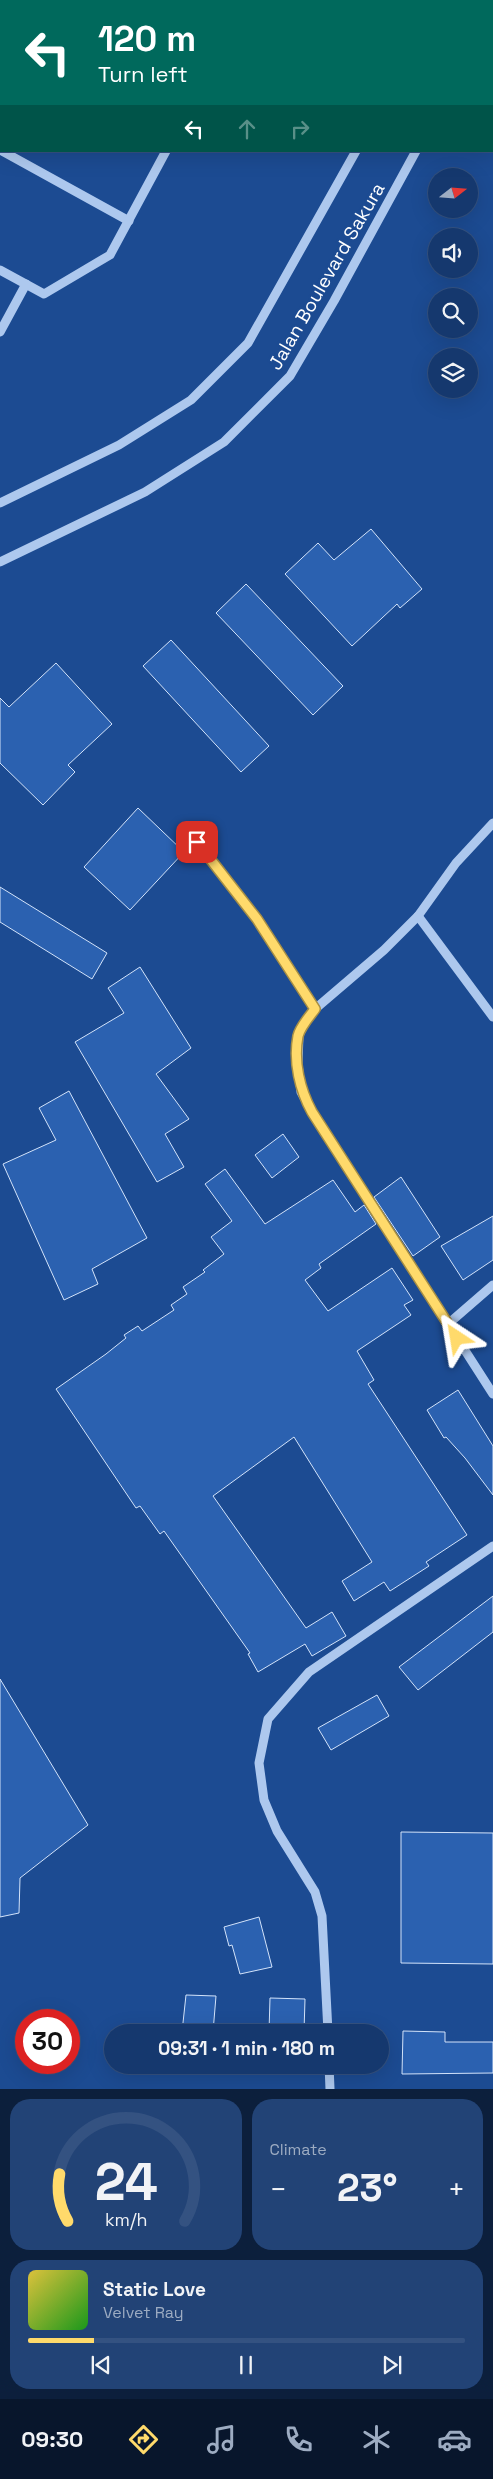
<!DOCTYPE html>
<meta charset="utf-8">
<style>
:root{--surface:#15386e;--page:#224376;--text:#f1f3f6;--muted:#9dacc2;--line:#345281;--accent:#ffda6b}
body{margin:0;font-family:"Space Grotesk",sans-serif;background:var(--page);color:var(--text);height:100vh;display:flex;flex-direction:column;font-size:19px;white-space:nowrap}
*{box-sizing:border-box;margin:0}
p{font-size:16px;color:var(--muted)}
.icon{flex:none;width:28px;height:28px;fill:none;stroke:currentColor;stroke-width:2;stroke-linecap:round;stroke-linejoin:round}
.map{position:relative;height:2089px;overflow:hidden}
.panel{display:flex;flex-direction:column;gap:10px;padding:10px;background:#0c1f3c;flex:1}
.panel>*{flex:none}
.guide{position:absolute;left:0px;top:0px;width:494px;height:152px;box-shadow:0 5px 20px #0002,0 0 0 1px var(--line);background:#00695c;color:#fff;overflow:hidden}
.needle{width:32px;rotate:73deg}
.controls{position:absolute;left:428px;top:168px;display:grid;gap:10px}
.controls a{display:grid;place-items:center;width:50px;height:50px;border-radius:50%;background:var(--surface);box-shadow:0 5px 20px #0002,0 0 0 1px var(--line);font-size:25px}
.speed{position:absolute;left:15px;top:2009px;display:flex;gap:10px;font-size:25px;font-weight:700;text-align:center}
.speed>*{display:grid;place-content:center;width:65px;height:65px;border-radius:50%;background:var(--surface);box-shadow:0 5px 20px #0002,0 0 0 1px var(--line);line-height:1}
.speed .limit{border:8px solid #d22;background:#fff;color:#111}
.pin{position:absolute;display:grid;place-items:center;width:42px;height:42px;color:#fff;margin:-21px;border-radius:10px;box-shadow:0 2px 8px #0006}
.me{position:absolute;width:55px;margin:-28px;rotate:327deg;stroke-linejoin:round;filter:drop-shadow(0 0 4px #0008)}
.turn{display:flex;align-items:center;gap:18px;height:105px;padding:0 15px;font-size:22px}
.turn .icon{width:65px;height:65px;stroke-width:2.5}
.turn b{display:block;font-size:35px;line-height:42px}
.lanes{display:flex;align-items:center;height:48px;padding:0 15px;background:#0003;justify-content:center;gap:25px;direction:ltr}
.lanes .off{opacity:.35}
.big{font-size:38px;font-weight:700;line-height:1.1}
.panel .tile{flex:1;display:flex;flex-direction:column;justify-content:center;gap:8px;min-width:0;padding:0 18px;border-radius:20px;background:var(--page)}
.panel .dial{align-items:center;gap:0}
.dial svg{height:130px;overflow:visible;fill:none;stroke:var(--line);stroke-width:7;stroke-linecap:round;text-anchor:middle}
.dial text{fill:var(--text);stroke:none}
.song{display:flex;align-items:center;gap:15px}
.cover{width:60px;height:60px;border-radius:8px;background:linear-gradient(135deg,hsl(50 70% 55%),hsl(120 70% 35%))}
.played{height:5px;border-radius:2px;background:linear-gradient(90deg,var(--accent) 15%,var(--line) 15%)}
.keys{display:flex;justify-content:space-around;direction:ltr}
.heat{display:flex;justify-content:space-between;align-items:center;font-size:28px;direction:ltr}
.panel .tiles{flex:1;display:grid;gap:10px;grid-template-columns:1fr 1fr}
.tile:last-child{grid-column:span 2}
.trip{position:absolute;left:104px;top:2024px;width:285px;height:50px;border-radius:25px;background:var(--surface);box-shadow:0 5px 20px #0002,0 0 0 1px var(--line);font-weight:700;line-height:50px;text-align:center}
.menu{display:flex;height:80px;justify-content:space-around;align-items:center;background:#08162c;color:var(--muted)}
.menu .icon{width:35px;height:35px}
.menu .on{color:var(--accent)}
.menu b{font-size:22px;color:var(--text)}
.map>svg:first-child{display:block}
.building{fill:#2b61b0;stroke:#d3e3fa}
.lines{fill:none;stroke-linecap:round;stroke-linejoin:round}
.minor{stroke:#adc8ee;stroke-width:9}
.route-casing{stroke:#a68e46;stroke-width:12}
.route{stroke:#ffda6b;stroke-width:9}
.labels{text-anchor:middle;stroke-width:5;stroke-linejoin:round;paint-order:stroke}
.street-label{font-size:19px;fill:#fff;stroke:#1c4b92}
</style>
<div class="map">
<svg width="493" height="2089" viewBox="0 0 493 2089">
<rect width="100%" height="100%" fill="#1c4b92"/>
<g class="building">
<path d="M371,529L422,589L400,608L397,604L352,646L285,574L318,543L334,560Z"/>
<path d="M246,584L343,686L313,715L216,613Z"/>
<path d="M171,640L269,746L241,772L143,666Z"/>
<path d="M56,663L112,724L68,765L75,772L43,805L0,763V698L9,707Z"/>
<path d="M138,808L184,852L130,910L84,867Z"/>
<path d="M0,887L107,953L92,979L0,922Z"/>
<path d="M140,967L191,1048L156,1074L189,1119L165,1134L184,1167L157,1182L75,1042L124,1013L108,988Z"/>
<path d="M69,1091L147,1238L92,1269L98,1284L64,1300L3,1164L56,1140L39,1108Z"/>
<path d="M283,1134L299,1157L272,1178L255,1155Z"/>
<path d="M225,1169L265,1224L333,1180L355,1212L364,1205L376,1224L319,1264L321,1268L305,1280L328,1311L392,1268L413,1300L404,1305L411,1315L357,1351L374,1380L368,1384L467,1535L426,1562L429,1566L390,1591L384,1582L354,1601L342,1581L372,1562L294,1437L213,1496L306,1628L332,1612L346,1636L312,1656L305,1644L258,1672L248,1654L250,1653L164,1531L160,1534L140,1506L136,1508L56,1389L106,1354L126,1338L124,1335L138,1326L142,1331L174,1310L171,1305L187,1294L183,1287L205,1272L203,1270L224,1254L211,1237L232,1221L205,1184Z"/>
<path d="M401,1177L440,1237L413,1256L374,1197Z"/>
<path d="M493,1216V1260L463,1280L441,1246Z"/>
<path d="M458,1390L493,1446V1495L465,1458L446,1437L444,1438L427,1410Z"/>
<path d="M493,1596V1632L418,1690L399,1667Z"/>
<path d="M0,1679L88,1825L20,1878L19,1913L0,1917Z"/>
<path d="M377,1695L389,1716L331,1750L318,1728Z"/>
<path d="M401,1832L493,1833V1964L401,1963Z"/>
<path d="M259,1917L272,1967L240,1974L232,1945L229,1946L224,1927Z"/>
<path d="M186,1995L216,1996L213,2032H182Z"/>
<path d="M270,1998L305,1999L304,2032H269Z"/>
<path d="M403,2031L445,2032V2042H493V2073L402,2074Z"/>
</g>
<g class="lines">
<g class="minor">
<path d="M186,0L189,1"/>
<path d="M248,1V0"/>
<path d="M438,1V0"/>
<path d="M492,11L493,10"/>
<path d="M0,38L1,39"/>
<path d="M2,151L129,221"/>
<path d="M0,270L44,294L110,255L166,151"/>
<path d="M0,332L26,284"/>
<path d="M0,503L119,445L191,400L248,343L356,151"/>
<path d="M0,562L145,492L224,442L290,376L334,301L416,151"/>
<path d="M493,823L456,863L418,916L384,950L315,1009L307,1020L299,1035L298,1063L301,1092L312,1112L493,1394"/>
<path d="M197,842L257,919L315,1009"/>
<path d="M418,916L493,1017"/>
<path d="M448,1324L493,1285"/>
<path d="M328,2032L322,1916L315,1892L277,1831L264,1800L259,1763L268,1719L309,1672L493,1546"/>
<path d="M329,2065L330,2089"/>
</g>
</g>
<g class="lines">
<defs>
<path id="route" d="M197,842L257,919L315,1009C309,1017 300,1027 298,1036C293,1062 300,1090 312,1112L457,1338"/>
</defs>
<use href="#route" class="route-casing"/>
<use href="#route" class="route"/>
</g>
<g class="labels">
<g class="street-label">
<text transform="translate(326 276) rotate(-60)" y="7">Jalan Boulevard Sakura</text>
</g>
</g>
</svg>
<div class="controls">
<a><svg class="needle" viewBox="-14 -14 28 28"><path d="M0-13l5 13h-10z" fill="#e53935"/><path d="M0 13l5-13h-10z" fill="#9dacc2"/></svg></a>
<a><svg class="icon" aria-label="sound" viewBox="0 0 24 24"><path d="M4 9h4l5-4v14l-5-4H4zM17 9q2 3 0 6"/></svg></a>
<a><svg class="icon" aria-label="search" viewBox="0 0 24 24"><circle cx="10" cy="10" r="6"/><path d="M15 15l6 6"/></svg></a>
<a><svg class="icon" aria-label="layers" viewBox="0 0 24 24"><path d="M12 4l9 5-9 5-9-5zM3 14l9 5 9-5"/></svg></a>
</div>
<div class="speed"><div class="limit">30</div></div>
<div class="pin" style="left:197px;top:842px;background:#d93025"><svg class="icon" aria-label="arrive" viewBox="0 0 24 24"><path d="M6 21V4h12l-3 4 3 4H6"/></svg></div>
<svg class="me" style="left:457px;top:1338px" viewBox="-20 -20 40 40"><path d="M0-17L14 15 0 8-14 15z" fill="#ffda6b" stroke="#fff" stroke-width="4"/></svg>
<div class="trip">09:31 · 1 min · 180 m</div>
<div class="guide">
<div class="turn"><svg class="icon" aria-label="left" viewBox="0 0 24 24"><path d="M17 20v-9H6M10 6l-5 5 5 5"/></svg><div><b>120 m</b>Turn left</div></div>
<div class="lanes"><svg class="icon" aria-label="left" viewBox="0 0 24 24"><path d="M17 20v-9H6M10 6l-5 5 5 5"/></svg><svg class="icon off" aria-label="ahead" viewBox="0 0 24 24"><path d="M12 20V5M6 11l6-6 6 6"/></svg><svg class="icon off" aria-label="right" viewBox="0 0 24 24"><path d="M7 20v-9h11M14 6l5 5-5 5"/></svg></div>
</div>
</div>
<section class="panel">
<div class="tiles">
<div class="tile dial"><svg viewBox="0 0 100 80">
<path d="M14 69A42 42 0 1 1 86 69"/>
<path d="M14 69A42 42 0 0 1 9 40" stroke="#ffda6b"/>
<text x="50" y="56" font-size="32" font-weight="700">24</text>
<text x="50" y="72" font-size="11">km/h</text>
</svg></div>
<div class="tile"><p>Climate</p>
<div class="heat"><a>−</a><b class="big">23°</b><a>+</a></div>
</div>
<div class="tile">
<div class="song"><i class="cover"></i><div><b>Static Love</b><p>Velvet Ray</p></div></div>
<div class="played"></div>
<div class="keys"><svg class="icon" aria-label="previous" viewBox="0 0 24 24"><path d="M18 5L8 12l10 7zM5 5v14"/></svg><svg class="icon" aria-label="pause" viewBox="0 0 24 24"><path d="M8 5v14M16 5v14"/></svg><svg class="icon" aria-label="next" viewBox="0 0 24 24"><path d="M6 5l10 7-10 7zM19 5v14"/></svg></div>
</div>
</div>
</section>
<nav class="menu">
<b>09:30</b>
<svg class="icon on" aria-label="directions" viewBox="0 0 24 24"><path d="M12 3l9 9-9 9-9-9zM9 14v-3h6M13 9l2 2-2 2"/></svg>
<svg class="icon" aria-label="music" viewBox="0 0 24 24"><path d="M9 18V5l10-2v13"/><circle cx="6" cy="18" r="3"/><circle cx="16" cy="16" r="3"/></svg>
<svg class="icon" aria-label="phone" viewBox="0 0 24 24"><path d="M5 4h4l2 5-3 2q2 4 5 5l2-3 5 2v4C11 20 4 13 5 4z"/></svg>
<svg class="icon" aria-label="climate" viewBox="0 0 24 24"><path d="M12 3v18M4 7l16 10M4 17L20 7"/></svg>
<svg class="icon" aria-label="car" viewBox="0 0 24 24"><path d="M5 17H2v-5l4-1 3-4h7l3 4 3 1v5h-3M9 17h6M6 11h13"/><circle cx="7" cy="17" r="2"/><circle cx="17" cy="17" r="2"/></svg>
</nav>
